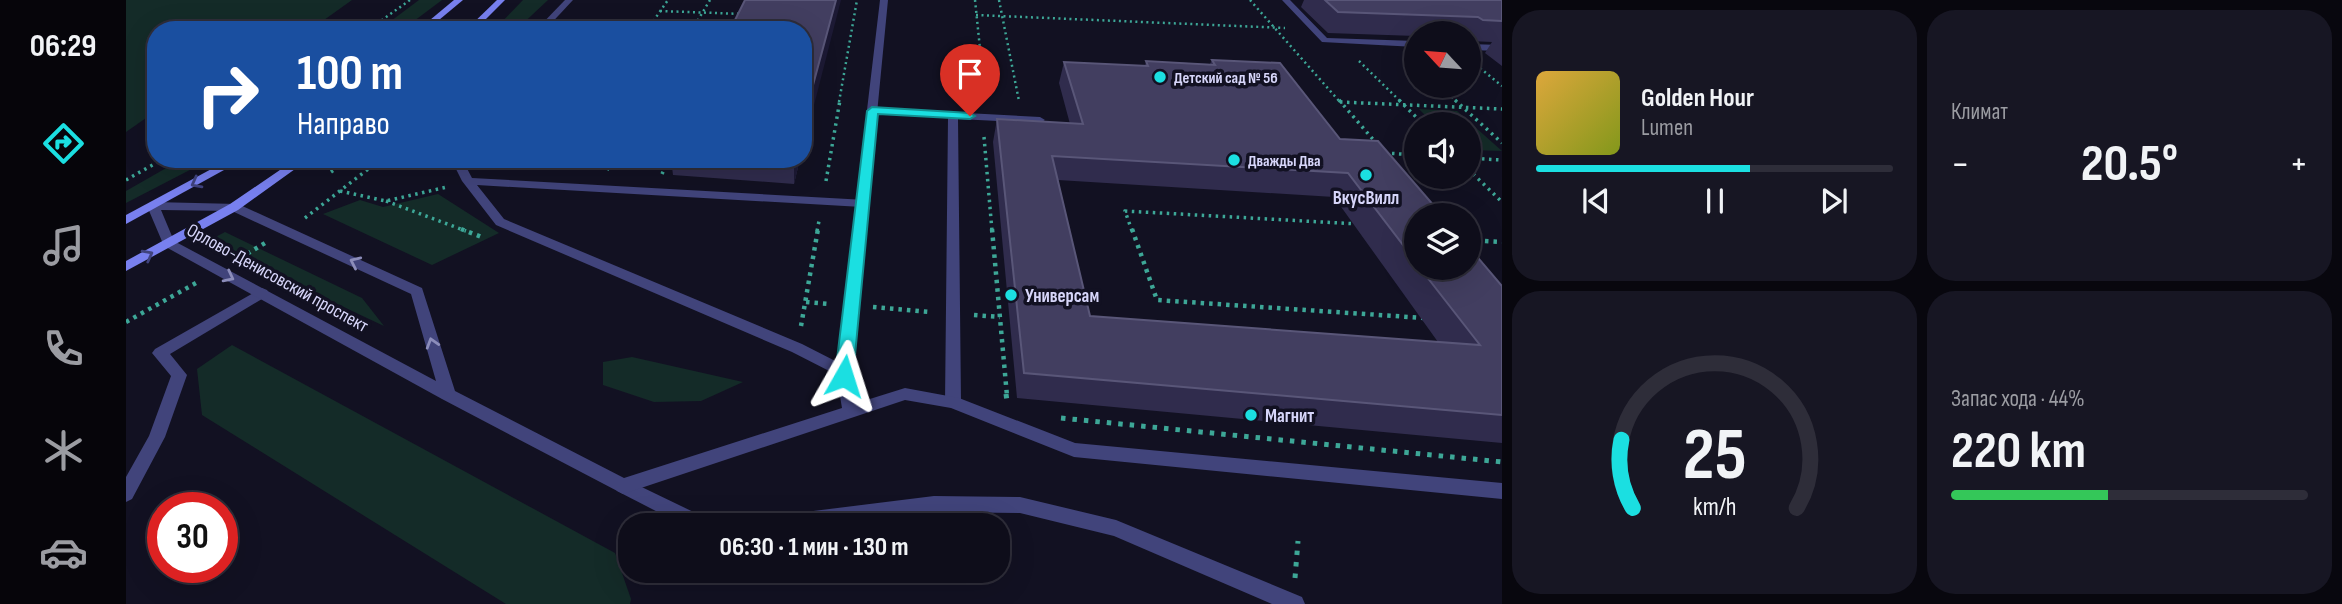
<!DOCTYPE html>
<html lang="ru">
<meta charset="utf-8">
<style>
:root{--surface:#0e0d1a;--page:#171623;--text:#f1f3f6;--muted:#9b9ca2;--line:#2e2d39;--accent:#1bdfe1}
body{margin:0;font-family:"Sofia Sans Condensed",sans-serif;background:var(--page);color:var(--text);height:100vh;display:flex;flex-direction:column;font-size:26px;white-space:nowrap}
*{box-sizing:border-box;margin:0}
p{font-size:23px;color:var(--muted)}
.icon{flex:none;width:38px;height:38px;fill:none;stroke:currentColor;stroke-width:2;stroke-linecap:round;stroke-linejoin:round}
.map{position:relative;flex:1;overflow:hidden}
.sheet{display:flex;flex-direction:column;gap:10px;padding:10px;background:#08070e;width:840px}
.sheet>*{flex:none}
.hud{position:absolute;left:21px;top:21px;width:665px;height:147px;border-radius:28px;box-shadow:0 7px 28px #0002,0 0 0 2px var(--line);background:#1a4fa0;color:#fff;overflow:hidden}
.needle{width:46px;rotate:296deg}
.fabs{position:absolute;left:1278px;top:21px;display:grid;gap:14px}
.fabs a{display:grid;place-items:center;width:77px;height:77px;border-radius:50%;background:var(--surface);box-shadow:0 7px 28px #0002,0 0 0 2px var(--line);font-size:35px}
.speed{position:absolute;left:21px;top:492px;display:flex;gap:14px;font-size:35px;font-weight:700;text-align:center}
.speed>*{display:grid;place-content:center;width:91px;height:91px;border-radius:50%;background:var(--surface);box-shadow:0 7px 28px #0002,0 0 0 2px var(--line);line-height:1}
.speed .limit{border:10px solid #d22;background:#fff;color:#111}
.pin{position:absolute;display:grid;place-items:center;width:60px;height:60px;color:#fff;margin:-72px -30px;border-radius:50% 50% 50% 0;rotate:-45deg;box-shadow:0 0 7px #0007}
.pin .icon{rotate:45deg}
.me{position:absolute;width:77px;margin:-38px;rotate:6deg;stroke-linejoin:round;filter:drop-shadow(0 0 5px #0008)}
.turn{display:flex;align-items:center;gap:24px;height:147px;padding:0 35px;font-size:32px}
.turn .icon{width:91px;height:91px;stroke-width:2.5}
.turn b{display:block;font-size:49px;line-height:60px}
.big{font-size:52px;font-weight:700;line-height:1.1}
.sheet .card{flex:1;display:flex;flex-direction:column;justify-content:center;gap:10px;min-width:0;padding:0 24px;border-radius:28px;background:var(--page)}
.sheet .dial{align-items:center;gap:0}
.dial svg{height:182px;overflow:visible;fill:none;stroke:var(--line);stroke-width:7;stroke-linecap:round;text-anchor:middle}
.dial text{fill:var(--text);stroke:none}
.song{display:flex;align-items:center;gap:21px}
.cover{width:84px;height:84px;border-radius:10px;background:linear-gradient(135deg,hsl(40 70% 55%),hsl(70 70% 35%))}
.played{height:7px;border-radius:4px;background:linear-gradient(90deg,var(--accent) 60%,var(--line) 60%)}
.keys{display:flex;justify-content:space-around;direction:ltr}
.heat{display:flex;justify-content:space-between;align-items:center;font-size:38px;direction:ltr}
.charge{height:10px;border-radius:5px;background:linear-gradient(90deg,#34c759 44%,var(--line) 0)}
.sheet .tiles{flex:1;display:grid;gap:10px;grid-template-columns:repeat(2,1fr)}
.trip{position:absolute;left:492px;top:513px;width:392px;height:70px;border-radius:28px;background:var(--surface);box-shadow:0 7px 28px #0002,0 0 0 2px var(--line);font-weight:700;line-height:70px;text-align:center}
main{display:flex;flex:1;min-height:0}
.tab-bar{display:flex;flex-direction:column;width:126px;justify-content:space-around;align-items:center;background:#06050a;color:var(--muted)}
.tab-bar .icon{width:49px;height:49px}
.tab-bar .active{color:var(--accent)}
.tab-bar b{font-size:32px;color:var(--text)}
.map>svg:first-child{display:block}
.green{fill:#142b28}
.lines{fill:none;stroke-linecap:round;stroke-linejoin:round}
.path-far3{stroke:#3da797;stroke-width:2.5;stroke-dasharray:2 3.5;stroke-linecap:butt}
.path-far2{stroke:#3da797;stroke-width:3.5;stroke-dasharray:2.5 4.5;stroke-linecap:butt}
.path-far1{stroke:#3da797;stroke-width:4.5;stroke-dasharray:3.5 5;stroke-linecap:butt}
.path{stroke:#3da797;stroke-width:5;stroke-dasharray:4.5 7;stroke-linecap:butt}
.service{fill:#41447b;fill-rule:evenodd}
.minor{fill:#41447b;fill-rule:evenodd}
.secondary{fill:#7880ef;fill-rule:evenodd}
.wall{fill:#302c4d;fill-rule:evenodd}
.shaded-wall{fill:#1c1934}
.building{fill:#423e60;stroke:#595678;stroke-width:2}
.oneway{stroke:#40437e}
.oneway2{stroke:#8c8dba}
.route{fill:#1bdfe1;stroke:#129192;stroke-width:2}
.poi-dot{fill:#1bdfe1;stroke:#121122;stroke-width:2.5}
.labels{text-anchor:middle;stroke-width:7;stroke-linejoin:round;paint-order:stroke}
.far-poi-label{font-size:16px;font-weight:bold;fill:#d7d6fa;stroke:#121122;text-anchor:start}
.poi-label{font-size:19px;font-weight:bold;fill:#d7d6fa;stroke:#121122;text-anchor:start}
.street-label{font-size:19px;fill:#d7d6fa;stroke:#121122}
</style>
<main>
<nav class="tab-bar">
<b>06:29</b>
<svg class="icon active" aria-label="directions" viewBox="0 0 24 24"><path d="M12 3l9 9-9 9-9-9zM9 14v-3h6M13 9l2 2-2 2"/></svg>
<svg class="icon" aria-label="music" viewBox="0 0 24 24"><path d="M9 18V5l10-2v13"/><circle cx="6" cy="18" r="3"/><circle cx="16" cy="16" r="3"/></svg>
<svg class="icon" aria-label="phone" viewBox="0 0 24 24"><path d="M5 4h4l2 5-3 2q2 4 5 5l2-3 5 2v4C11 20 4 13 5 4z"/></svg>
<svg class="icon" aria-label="climate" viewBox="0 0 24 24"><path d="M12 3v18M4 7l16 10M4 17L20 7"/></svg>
<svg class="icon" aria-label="car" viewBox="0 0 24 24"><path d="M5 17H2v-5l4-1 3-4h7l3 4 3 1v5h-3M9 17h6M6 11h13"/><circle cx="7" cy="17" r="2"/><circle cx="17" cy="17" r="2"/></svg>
</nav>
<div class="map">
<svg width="1376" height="604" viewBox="0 0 1376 604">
<rect width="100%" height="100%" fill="#121122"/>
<g class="green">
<path d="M0,0H226L184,30H30V111L0,132Z"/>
<path d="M293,0H316L276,30H253Z"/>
<path d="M397,0H422L390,30H368Z"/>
<path d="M1293,109L1331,111L1376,151L1342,150V124H1308Z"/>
<path d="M56,159H85L0,203V191Z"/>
<path d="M312,194L373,233L306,265L197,214L234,200L257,207Z"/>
<path d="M99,232L236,298L258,326L80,242Z"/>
<path d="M106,345L489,553L505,599L504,604H380L76,415L71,369Z"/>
<path d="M506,357L617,382L575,401L528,402L477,385V362Z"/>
</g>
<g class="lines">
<g class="path-far3">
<path d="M849,0L859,97"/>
<path d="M873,0L893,101"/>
<path d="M1124,0L1214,102"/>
<path d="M534,11L617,14"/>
<path d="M850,15L1159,28"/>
<path d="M242,30L284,0"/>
<path d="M521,30L542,0"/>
<path d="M566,30L584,0"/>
<path d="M1233,61L1275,102"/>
<path d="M1354,68L1376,86"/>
<path d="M1313,86L1331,102"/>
<path d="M713,102L731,0"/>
<path d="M1214,102H1218"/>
</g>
<g class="path-far2">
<path d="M1213,100L1251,144"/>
<path d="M1273,100L1297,124"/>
<path d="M1329,100L1376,143"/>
<path d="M1214,102L1376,109"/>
<path d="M858,137L866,231"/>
<path d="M1259,153L1290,155"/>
<path d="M1342,158L1376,160"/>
<path d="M267,159L311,161"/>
<path d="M1342,169L1376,202"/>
<path d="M481,170L488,159"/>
<path d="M205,172L223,159"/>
<path d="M536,174L543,159"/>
<path d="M0,180L37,159"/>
<path d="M700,181L714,100"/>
<path d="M214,191L260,201L321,187"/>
<path d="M260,201L340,231"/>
<path d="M179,218L255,159"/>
<path d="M691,231L693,221"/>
<path d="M1006,231L999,211L1232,224"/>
</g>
<g class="path-far1">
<path d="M335,229L358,238"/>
<path d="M866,229L881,396"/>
<path d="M1006,229L1031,300L1298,318"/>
<path d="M1342,240L1376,242"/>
<path d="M114,258L139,243"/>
<path d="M680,302L703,304"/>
<path d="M747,307L804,312"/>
<path d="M848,315L874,317"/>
<path d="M0,322L70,283"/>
<path d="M675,326L692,229"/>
</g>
<g class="path">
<path d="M880,394L881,401"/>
<path d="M935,418L1376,462"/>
<path d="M1169,578L1172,541"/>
</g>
<g class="service">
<path d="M439,0H447L419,30H410Z"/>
<path d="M1156,0H1164L1201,38L1290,41V47L1196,42Z"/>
<path d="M1342,44L1376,45V51L1342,50Z"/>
<path d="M746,108L914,117L919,120L914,123L832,119L835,402L833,406L827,408L821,406L819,402L822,118L742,113V109Z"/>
<path d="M325,159H336L346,178L740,200L742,203L736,207L351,185L378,219L676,344L723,368L726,372L723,376H713L666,352L370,225L336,181Z"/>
<path d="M136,288L141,290L143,293L141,296L44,354L61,375L39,437L6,499L0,502V477L23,436L45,376L26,353L29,349Z"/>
<path d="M497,478L582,519L584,525H557L491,491L488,486L491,481Z"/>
<path d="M808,496L894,497L990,520L1176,597L1179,604H1146L988,536L894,513L808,512L705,525H630L632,519L639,517Z"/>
</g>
<path class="minor" d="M754,0H762L726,372L731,403L779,388L833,398L949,443L1376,483V499L948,457L825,408L779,400L497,494L316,399L38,246L21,206L27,202L112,204L296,288L329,391L498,478L716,408L710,372ZM35,210L106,211L285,294L310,381L48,241Z"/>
<g class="secondary">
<path d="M328,0H337L301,30H292Z"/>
<path d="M371,0H379L349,30H340Z"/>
<path d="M104,159H118L0,224V215Z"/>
<path d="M170,159H183L112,210L0,271V261L104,204Z"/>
</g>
</g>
<g class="wall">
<path d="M1178,0H1376V66L1359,53L1366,42L1344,41L1342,40V33H1290V36L1202,33L1175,7Z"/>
<path d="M1086,60L1214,139L1290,215V268H1342L1376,286V443L891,398L867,142L871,119L944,124L933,83L938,62L1019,66L1020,61L1084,64ZM932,180L1208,197L1312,342L964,316Z"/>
<path d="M545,159H674L668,184L547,175Z"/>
</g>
<g class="shaded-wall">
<path d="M710,0H715L677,148V122Z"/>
<path d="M668,159H674L668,184Z"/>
</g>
<g class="building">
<path d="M619,0H710L677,122V30H604Z"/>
<path d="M1199,0H1376V21L1357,20L1352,17L1212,12Z"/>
<path d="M1086,60L1154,63L1214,139L1252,141L1316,215H1290V262L1222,173L926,156L964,316L1354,345L1294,268H1342V246L1376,286V415L898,373L871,119L957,124L938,62L1022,66L1020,61L1089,65Z"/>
</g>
<defs><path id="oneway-chevron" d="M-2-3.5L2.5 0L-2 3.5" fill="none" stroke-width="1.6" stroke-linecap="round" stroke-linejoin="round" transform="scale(1.75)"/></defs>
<g class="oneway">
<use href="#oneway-chevron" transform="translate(70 183) rotate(152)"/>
<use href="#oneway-chevron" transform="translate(22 255) rotate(-28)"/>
</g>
<g class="oneway2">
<use href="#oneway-chevron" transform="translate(229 262) rotate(-155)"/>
<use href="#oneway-chevron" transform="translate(103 277) rotate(27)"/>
<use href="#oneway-chevron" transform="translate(306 343) rotate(-107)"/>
</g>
<path class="route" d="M746,107L844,113L849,116L844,119L752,114L727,376L724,381H712L709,376L741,111Z"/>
<g class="poi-dot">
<circle cx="1034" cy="77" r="7"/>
<circle cx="1108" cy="160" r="7"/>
<circle cx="1240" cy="175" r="7"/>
<circle cx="885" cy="295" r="7"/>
<circle cx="1125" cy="415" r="7"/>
</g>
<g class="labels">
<g class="far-poi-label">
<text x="1048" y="83">Детский сад № 56</text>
<text x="1122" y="166">Дважды Два</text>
</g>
<g class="poi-label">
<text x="1240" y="204" text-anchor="middle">ВкусВилл</text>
<text x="899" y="302">Универсам</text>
<text x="1139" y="422">Магнит</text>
</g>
<g class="street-label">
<text transform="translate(152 277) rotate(29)" y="7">Орлово-Денисовский проспект</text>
</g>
</g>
</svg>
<div class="fabs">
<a><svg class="needle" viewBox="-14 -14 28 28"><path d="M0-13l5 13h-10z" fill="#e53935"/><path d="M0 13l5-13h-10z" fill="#9b9ca2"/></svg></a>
<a><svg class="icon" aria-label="sound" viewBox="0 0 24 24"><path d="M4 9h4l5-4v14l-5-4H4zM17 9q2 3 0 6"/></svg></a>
<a><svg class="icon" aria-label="layers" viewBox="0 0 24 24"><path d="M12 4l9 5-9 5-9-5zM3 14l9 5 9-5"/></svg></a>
</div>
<div class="speed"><div class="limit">30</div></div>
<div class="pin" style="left:844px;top:116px;background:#d93025"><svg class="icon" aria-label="arrive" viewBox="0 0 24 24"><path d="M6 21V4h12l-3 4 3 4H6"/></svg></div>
<svg class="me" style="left:718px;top:376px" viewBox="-20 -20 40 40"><path d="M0-17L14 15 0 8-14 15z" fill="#1bdfe1" stroke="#fff" stroke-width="4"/></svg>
<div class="trip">06:30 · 1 мин · 130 m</div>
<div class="hud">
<div class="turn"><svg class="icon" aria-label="right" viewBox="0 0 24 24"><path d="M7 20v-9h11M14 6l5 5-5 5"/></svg><div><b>100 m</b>Направо</div></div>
</div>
</div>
<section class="sheet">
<div class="tiles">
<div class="card">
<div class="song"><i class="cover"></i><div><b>Golden Hour</b><p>Lumen</p></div></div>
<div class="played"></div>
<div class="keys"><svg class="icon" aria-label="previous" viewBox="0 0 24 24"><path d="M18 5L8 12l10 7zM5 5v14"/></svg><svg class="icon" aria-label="pause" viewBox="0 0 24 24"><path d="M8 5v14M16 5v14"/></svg><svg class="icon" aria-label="next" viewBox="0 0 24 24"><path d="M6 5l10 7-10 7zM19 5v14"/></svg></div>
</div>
<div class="card"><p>Климат</p>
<div class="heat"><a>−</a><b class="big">20.5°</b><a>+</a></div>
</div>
<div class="card dial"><svg viewBox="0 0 100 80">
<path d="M14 69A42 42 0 1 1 86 69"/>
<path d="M14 69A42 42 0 0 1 9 39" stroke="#1bdfe1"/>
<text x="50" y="56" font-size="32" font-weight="700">25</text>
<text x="50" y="72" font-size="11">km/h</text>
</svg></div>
<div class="card"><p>Запас хода · 44%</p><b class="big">220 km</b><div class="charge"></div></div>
</div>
</section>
</main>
